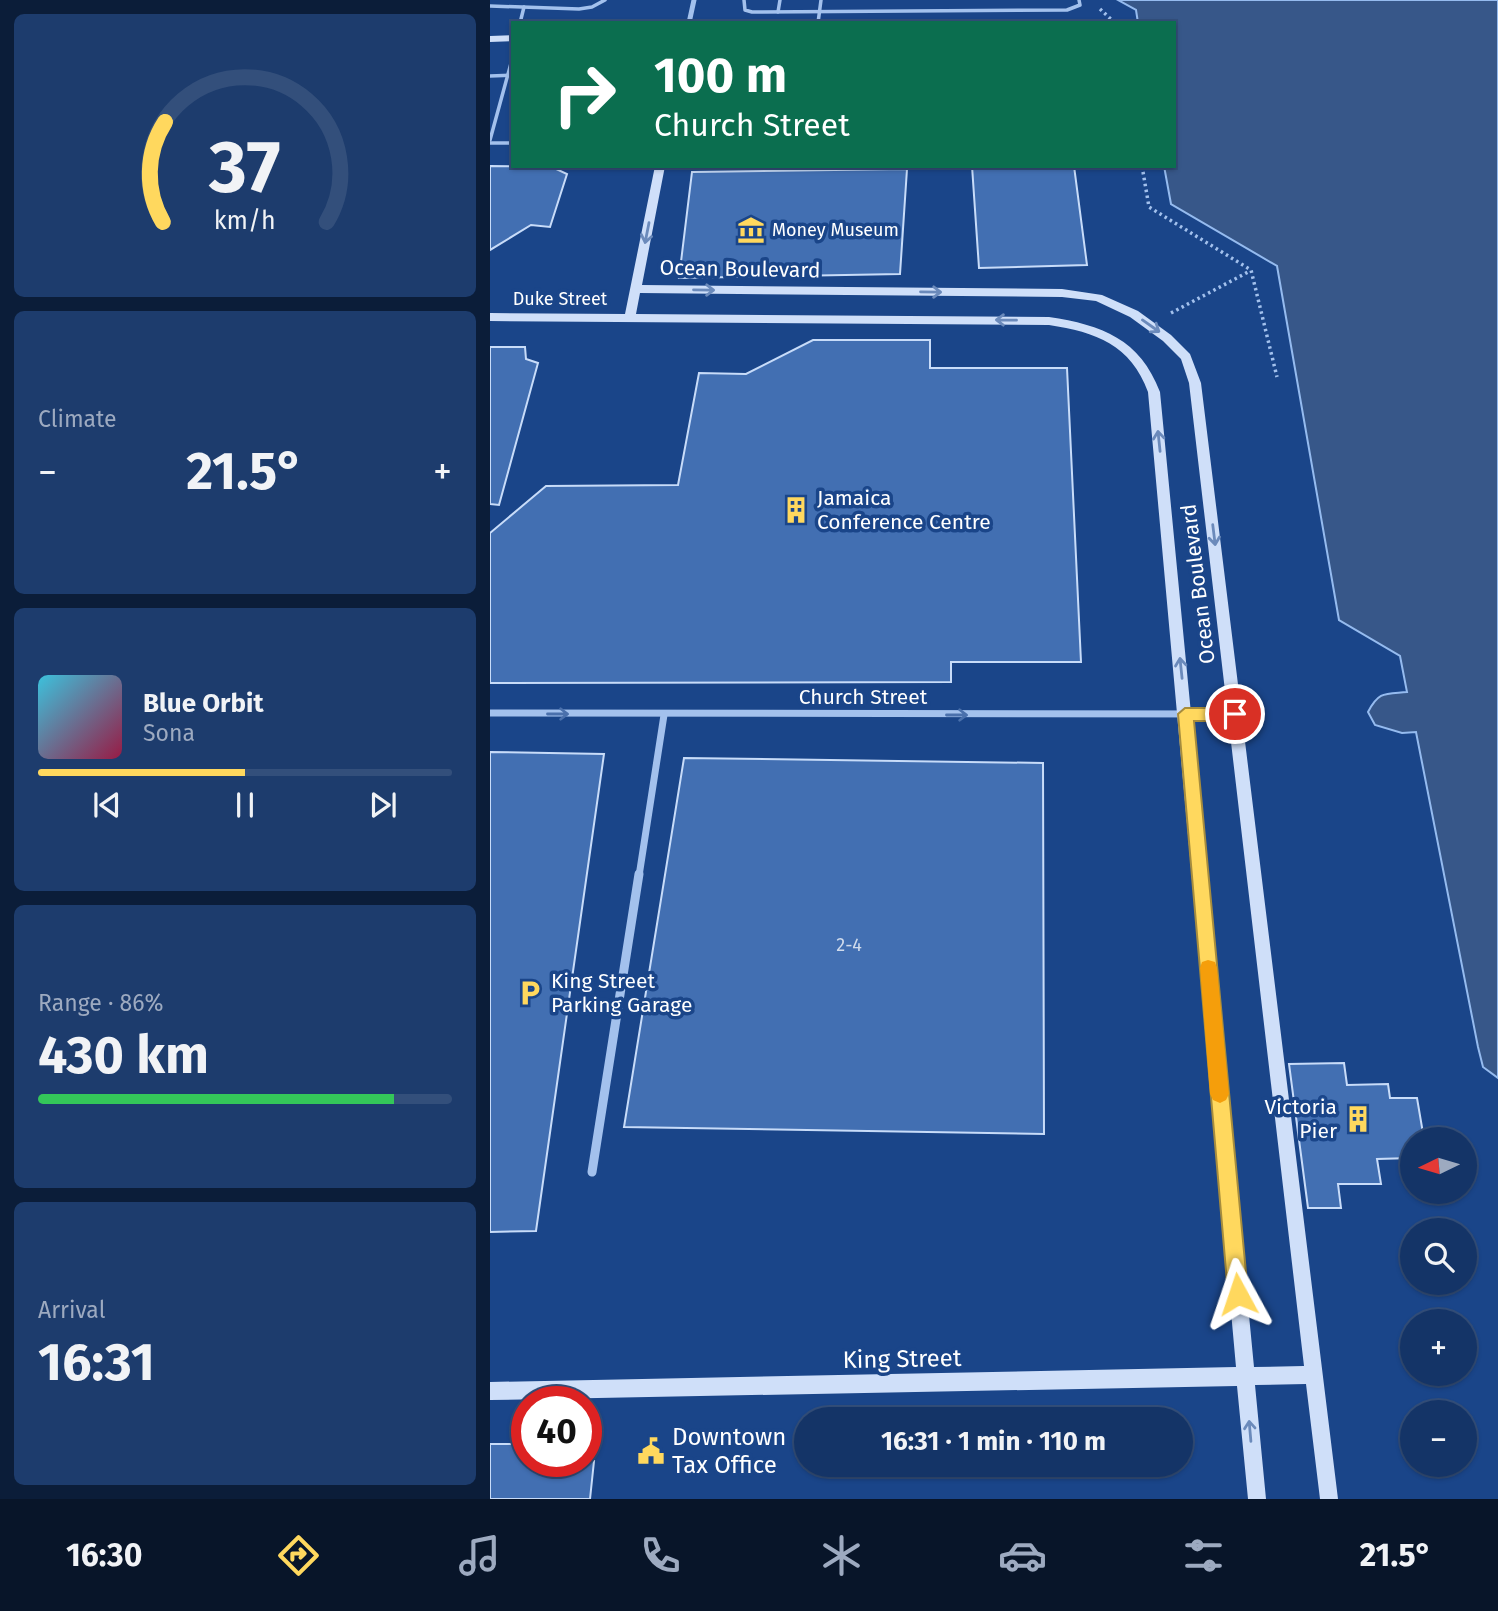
<!DOCTYPE html>
<meta charset="utf-8">
<style>
:root{--surface:#143467;--page:#1d3c6d;--text:#f1f3f6;--muted:#9daac0;--line:#334f7b;--accent:#ffd85e}
body{margin:0;font-family:"Fira Sans",sans-serif;background:var(--page);color:var(--text);height:100vh;display:flex;flex-direction:column;font-size:26px;white-space:nowrap}
*{box-sizing:border-box;margin:0}
p{font-size:23px;color:var(--muted)}
.icon{flex:none;width:38px;height:38px;fill:none;stroke:currentColor;stroke-width:2;stroke-linecap:round;stroke-linejoin:round}
.map{position:relative;flex:1;overflow:hidden}
.side{display:flex;flex-direction:column;gap:14px;padding:14px;background:#0b1d39;width:490px}
.side>*{flex:none}
.banner{position:absolute;left:21px;top:21px;width:665px;height:147px;border-radius:0px;box-shadow:0 2px 5px #0004,0 0 0 2px var(--line);background:#0b6e4f;color:#fff;overflow:hidden}
.needle{width:46px;rotate:265deg}
.buttons{position:absolute;left:910px;top:1127px;display:grid;gap:14px}
.buttons a{display:grid;place-items:center;width:77px;height:77px;border-radius:50%;background:var(--surface);box-shadow:0 2px 5px #0004,0 0 0 2px var(--line);font-size:35px}
.speed{position:absolute;left:21px;top:1386px;display:flex;gap:14px;font-size:35px;font-weight:700;text-align:center}
.speed>*{display:grid;place-content:center;width:91px;height:91px;border-radius:50%;background:var(--surface);box-shadow:0 2px 5px #0004,0 0 0 2px var(--line);line-height:1}
.speed .limit{border:10px solid #d22;background:#fff;color:#111}
.pin{position:absolute;display:grid;place-items:center;width:60px;height:60px;color:#fff;margin:-30px;border:4px solid #fff;border-radius:50%;box-shadow:0 2px 7px #0007}
.me{position:absolute;width:77px;margin:-38px;rotate:355deg;stroke-linejoin:round;filter:drop-shadow(0 0 5px #0008)}
.turn{display:flex;align-items:center;gap:24px;height:147px;padding:0 28px;font-size:32px}
.turn .icon{width:91px;height:91px;stroke-width:2.5}
.turn b{display:block;font-size:49px;line-height:60px}
.big{font-size:52px;font-weight:700;line-height:1.1}
.side .card{flex:1;display:flex;flex-direction:column;justify-content:center;gap:10px;min-width:0;padding:0 24px;border-radius:10px;background:var(--page)}
.side .dial{align-items:center;gap:0}
.dial svg{height:182px;overflow:visible;fill:none;stroke:var(--line);stroke-width:7;stroke-linecap:round;text-anchor:middle}
.dial text{fill:var(--text);stroke:none}
.song{display:flex;align-items:center;gap:21px}
.cover{width:84px;height:84px;border-radius:10px;background:linear-gradient(135deg,hsl(190 70% 55%),hsl(340 70% 35%))}
.played{height:7px;border-radius:4px;background:linear-gradient(90deg,var(--accent) 50%,var(--line) 50%)}
.keys{display:flex;justify-content:space-around;direction:ltr}
.heat{display:flex;justify-content:space-between;align-items:center;font-size:38px;direction:ltr}
.charge{height:10px;border-radius:5px;background:linear-gradient(90deg,#34c759 86%,var(--line) 0)}
.trip{position:absolute;left:304px;top:1407px;width:399px;height:70px;border-radius:35px;background:var(--surface);box-shadow:0 2px 5px #0004,0 0 0 2px var(--line);font-weight:700;line-height:70px;text-align:center}
.tab-bar{display:flex;height:112px;justify-content:space-around;align-items:center;background:#081529;color:var(--muted)}
.tab-bar .icon{width:49px;height:49px}
.tab-bar .active{color:var(--accent)}
.tab-bar b{font-size:32px;color:var(--text)}
main{display:flex;flex:1;min-height:0}
.map>svg:first-child{display:block}
.water{fill:#375789;stroke:#95bbef;stroke-width:2}
.building{fill:#426fb2;stroke:#c8dcf9;stroke-width:2}
.lines{fill:none;stroke-linecap:round;stroke-linejoin:round}
.path{stroke:#a3c1ed;stroke-width:3.5;stroke-dasharray:2.5 3.5;stroke-linecap:butt}
.lane{stroke:#a3c1ed;stroke-width:3.5}
.street-far2{stroke:#a3c1ed;stroke-width:5}
.street-far1{stroke:#a3c1ed;stroke-width:7}
.street{stroke:#a3c1ed;stroke-width:9}
.secondary{fill:#cfdff9;fill-rule:evenodd}
.oneway{stroke:#6b8abb}
.oneway2{stroke:#4a70ac}
.route{fill:#ffd85e;stroke:#a68c3d;stroke-width:2}
.slow{fill:#f59e0b}
.labels{text-anchor:middle;stroke-width:7;stroke-linejoin:round;paint-order:stroke}
.far-poi-label{font-size:18px;fill:#fff;stroke:#1a4589;text-anchor:start}
.far-street-label{font-size:18px;fill:#fff;stroke:#1a4589}
.number-label{font-size:18px;fill:#d0dbec}
.street-label{font-size:21px;fill:#fff;stroke:#1a4589}
.poi-label{font-size:21px;fill:#fff;stroke:#1a4589;text-anchor:start}
.near-street-label{font-size:24px;fill:#fff;stroke:#1a4589}
.near-poi-label{font-size:24px;fill:#fff;stroke:#1a4589;text-anchor:start}
</style>
<main>
<section class="side">
<div class="card dial"><svg viewBox="0 0 100 80">
<path d="M14 69A42 42 0 1 1 86 69"/>
<path d="M14 69A42 42 0 0 1 15 25" stroke="#ffd85e"/>
<text x="50" y="56" font-size="32" font-weight="700">37</text>
<text x="50" y="72" font-size="11">km/h</text>
</svg></div>
<div class="card"><p>Climate</p>
<div class="heat"><a>−</a><b class="big">21.5°</b><a>+</a></div>
</div>
<div class="card">
<div class="song"><i class="cover"></i><div><b>Blue Orbit</b><p>Sona</p></div></div>
<div class="played"></div>
<div class="keys"><svg class="icon" aria-label="previous" viewBox="0 0 24 24"><path d="M18 5L8 12l10 7zM5 5v14"/></svg><svg class="icon" aria-label="pause" viewBox="0 0 24 24"><path d="M8 5v14M16 5v14"/></svg><svg class="icon" aria-label="next" viewBox="0 0 24 24"><path d="M6 5l10 7-10 7zM19 5v14"/></svg></div>
</div>
<div class="card"><p>Range · 86%</p><b class="big">430 km</b><div class="charge"></div></div>
<div class="card"><p>Arrival</p><b class="big">16:31</b></div>
</section>
<div class="map">
<svg width="1008" height="1499" viewBox="0 0 1008 1499">
<rect width="100%" height="100%" fill="#1a4589"/>
<path class="water" d="M628,0H1008V1078L993,1067L988,1047L926,732L912,733L885,725L878,712C889,691 895,694 917,692L910,656L849,620L787,266L681,204L674,166H684V23H648L646,10Z"/>
<g class="building">
<path d="M0,166L62,167L77,174L60,227L41,225L0,250Z"/>
<path d="M482,166H584L597,265L489,268Z"/>
<path d="M417,169L410,274L189,278L202,172Z"/>
<path d="M323,340H440V368H577L591,662H461V682L0,683V533L56,486L188,485L209,373L256,374Z"/>
<path d="M0,347H35L36,359L48,363L9,505L0,504Z"/>
<path d="M0,752L114,754L46,1231L0,1232Z"/>
<path d="M194,758L553,763L554,1134L134,1127Z"/>
<path d="M854,1063L857,1085L898,1084L900,1098H927L934,1139H922V1158L887,1159L891,1184H848L851,1208H818L799,1064Z"/>
<path d="M0,1444H37V1461H104L100,1499H0Z"/>
</g>
<g class="lines">
<g class="path">
<path d="M610,9L625,23"/>
<path d="M652,166L659,207L761,270L787,377"/>
<path d="M681,313L760,271"/>
</g>
<g class="lane">
<path d="M254,0L255,10L262,12L577,10L590,5L589,0"/>
<path d="M0,6L89,9L102,7L115,0"/>
<path d="M288,12L290,0"/>
<path d="M30,23L34,7"/>
<path d="M328,23L331,0"/>
<path d="M0,76L23,75"/>
<path d="M0,140L23,56"/>
<path d="M0,143H23"/>
</g>
<path class="street-far2" d="M199,23L204,0"/>
<g class="street-far1">
<path d="M0,713L745,714"/>
<path d="M149,876L174,715"/>
</g>
<path class="street" d="M102,1172L149,874"/>
<g class="secondary">
<path d="M23,35V41L0,42V36Z"/>
<path d="M165,166H175L152,285L572,289L612,295L648,311L681,335L700,354L711,383L848,1499H830L816,1384L765,1385L776,1499H758L747,1386L0,1400V1382L746,1367L658,392C641,345 606,332 559,325L0,321V313L135,314ZM150,293L572,297L606,301L640,317L673,341L691,359L699,383L814,1366L764,1367L670,392C650,339 612,325 559,317L146,314Z"/>
</g>
</g>
<defs><path id="oneway-shaft" d="M-6 0H5M1.5-3L5.5 0L1.5 3" fill="none" stroke-width="1.6" stroke-linecap="round" stroke-linejoin="round" transform="scale(1.75)"/></defs>
<g class="oneway">
<use href="#oneway-shaft" transform="translate(157 233) rotate(101)"/>
<use href="#oneway-shaft" transform="translate(214 290) rotate(1)"/>
<use href="#oneway-shaft" transform="translate(441 292) rotate(1)"/>
<use href="#oneway-shaft" transform="translate(516 320) rotate(-179)"/>
<use href="#oneway-shaft" transform="translate(661 326) rotate(35)"/>
<use href="#oneway-shaft" transform="translate(669 441) rotate(-96)"/>
<use href="#oneway-shaft" transform="translate(724 535) rotate(83)"/>
<use href="#oneway-shaft" transform="translate(691 668) rotate(-96)"/>
<use href="#oneway-shaft" transform="translate(760 1431) rotate(-95)"/>
</g>
<g class="oneway2">
<use href="#oneway-shaft" transform="translate(68 714)"/>
<use href="#oneway-shaft" transform="translate(467 715)"/>
</g>
<path class="route" d="M695,708H745L753,714L745,721H704L758,1294L755,1301L748,1304L741,1301L738,1294L688,714Z"/>
<path class="slow" d="M718,960L725,962L727,968L739,1094L736,1100L730,1103L723,1100L720,1094L710,968L712,962Z"/>
<defs>
<symbol id="museum-bare" viewBox="-9 -9 18 18"><path d="M0-6L6-3V-2H-6V-3ZM-5-1h2V3h-2ZM-1-1h2V3h-2ZM3-1h2V3H3ZM-6 4H6V6H-6Z" fill="#ffd85e" stroke="#1a4589" stroke-width="2.5" paint-order="stroke"/></symbol>
<symbol id="building-bare" viewBox="-9 -9 18 18"><path d="M-4-6H4V6H1V3H-1V6H-4ZM-2.5-4.3h1.7v1.8h-1.7ZM.8-4.3h1.7v1.8H.8ZM-2.5-1h1.7V.8h-1.7ZM.8-1h1.7V.8H.8Z" fill="#ffd85e" stroke="#1a4589" stroke-width="2.5" paint-order="stroke"/></symbol>
<symbol id="parking-bare" viewBox="-9 -9 18 18"><path d="M-3.5-5.5H1a3.5 3.5 0 0 1 0 7H-1V5.5H-3.5ZM-1-3.4V-.6H.8a1.4 1.4 0 0 0 0-2.8Z" fill="#ffd85e" stroke="#1a4589" stroke-width="2.5" paint-order="stroke"/></symbol>
<symbol id="civic-bare" viewBox="-9 -9 18 18"><path d="M-.6-6.5H3V-4.5H.6V-3L4-1V1h2V6H-6V1h2V-1L-.6-3ZM-1.2 2.5V6h2.4V2.5Z" fill="#ffd85e" stroke="#1a4589" stroke-width="2.5" paint-order="stroke"/></symbol>
</defs>
<g fill-rule="evenodd">
<use href="#museum-bare" x="242" y="211" width="38" height="38"/>
<use href="#building-bare" x="287" y="491" width="38" height="38"/>
<use href="#parking-bare" x="21" y="974" width="38" height="38"/>
<use href="#building-bare" x="849" y="1100" width="38" height="38"/>
<use href="#civic-bare" x="142" y="1432" width="38" height="38"/>
</g>
<g class="labels">
<g class="far-poi-label">
<text x="282" y="236">Money Museum</text>
</g>
<g class="far-street-label">
<text x="70" y="305">Duke Street</text>
</g>
<g class="number-label">
<text x="359" y="951">2-4</text>
</g>
<g class="street-label">
<text transform="translate(250 269) rotate(1)" y="7">Ocean Boulevard</text>
<text transform="translate(708 584) rotate(-97)" y="7">Ocean Boulevard</text>
<text x="373" y="704">Church Street</text>
</g>
<g class="poi-label">
<text x="327" y="505">Jamaica<tspan x="327" dy="24">Conference Centre</tspan></text>
<text x="61" y="988">King Street<tspan x="61" dy="24">Parking Garage</tspan></text>
<text x="847" y="1114" text-anchor="end">Victoria<tspan x="847" dy="24">Pier</tspan></text>
</g>
<g class="near-street-label">
<text transform="translate(412 1359) rotate(-1)" y="8">King Street</text>
</g>
<g class="near-poi-label">
<text x="182" y="1445">Downtown<tspan x="182" dy="28">Tax Office</tspan></text>
</g>
</g>
</svg>
<div class="buttons">
<a><svg class="needle" viewBox="-14 -14 28 28"><path d="M0-13l5 13h-10z" fill="#e53935"/><path d="M0 13l5-13h-10z" fill="#9daac0"/></svg></a>
<a><svg class="icon" aria-label="search" viewBox="0 0 24 24"><circle cx="10" cy="10" r="6"/><path d="M15 15l6 6"/></svg></a>
<a>+</a>
<a>−</a>
</div>
<div class="speed"><div class="limit">40</div></div>
<div class="pin" style="left:745px;top:714px;background:#d93025"><svg class="icon" aria-label="arrive" viewBox="0 0 24 24"><path d="M6 21V4h12l-3 4 3 4H6"/></svg></div>
<svg class="me" style="left:748px;top:1294px" viewBox="-20 -20 40 40"><path d="M0-17L14 15 0 8-14 15z" fill="#ffd85e" stroke="#fff" stroke-width="4"/></svg>
<div class="trip">16:31 · 1 min · 110 m</div>
<div class="banner">
<div class="turn"><svg class="icon" aria-label="right" viewBox="0 0 24 24"><path d="M7 20v-9h11M14 6l5 5-5 5"/></svg><div><b>100 m</b>Church Street</div></div>
</div>
</div>
</main>
<nav class="tab-bar">
<b>16:30</b>
<svg class="icon active" aria-label="directions" viewBox="0 0 24 24"><path d="M12 3l9 9-9 9-9-9zM9 14v-3h6M13 9l2 2-2 2"/></svg>
<svg class="icon" aria-label="music" viewBox="0 0 24 24"><path d="M9 18V5l10-2v13"/><circle cx="6" cy="18" r="3"/><circle cx="16" cy="16" r="3"/></svg>
<svg class="icon" aria-label="phone" viewBox="0 0 24 24"><path d="M5 4h4l2 5-3 2q2 4 5 5l2-3 5 2v4C11 20 4 13 5 4z"/></svg>
<svg class="icon" aria-label="climate" viewBox="0 0 24 24"><path d="M12 3v18M4 7l16 10M4 17L20 7"/></svg>
<svg class="icon" aria-label="car" viewBox="0 0 24 24"><path d="M5 17H2v-5l4-1 3-4h7l3 4 3 1v5h-3M9 17h6M6 11h13"/><circle cx="7" cy="17" r="2"/><circle cx="17" cy="17" r="2"/></svg>
<svg class="icon" aria-label="filters" viewBox="0 0 24 24"><path d="M4 7h16M4 17h16"/><circle cx="9" cy="7" r="2"/><circle cx="15" cy="17" r="2"/></svg>
<b>21.5°</b>
</nav>
